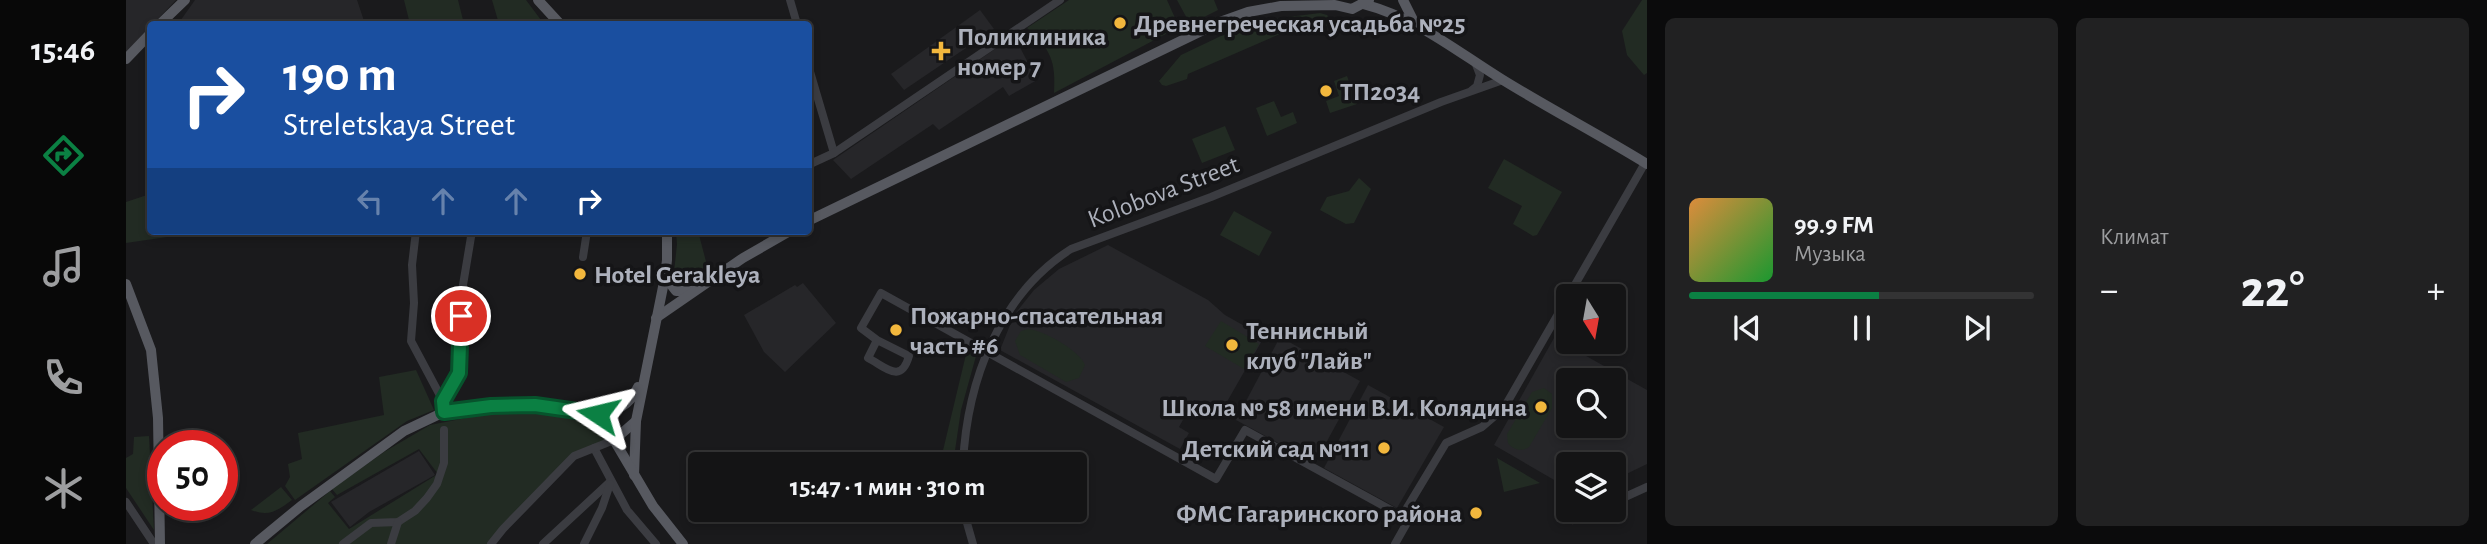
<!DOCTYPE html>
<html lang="ru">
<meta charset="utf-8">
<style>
:root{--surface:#141415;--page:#212122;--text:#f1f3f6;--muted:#9d9ea0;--line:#333334;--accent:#0b8043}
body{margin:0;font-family:"Alegreya Sans",sans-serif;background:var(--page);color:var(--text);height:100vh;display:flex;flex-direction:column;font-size:26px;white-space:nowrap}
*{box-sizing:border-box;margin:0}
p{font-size:23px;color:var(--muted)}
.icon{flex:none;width:38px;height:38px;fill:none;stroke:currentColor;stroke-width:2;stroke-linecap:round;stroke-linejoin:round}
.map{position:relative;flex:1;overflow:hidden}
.side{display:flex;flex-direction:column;gap:18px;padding:18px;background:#0b0b0c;width:840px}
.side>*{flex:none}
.hud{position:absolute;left:21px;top:21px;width:665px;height:214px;border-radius:7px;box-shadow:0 4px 10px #0003,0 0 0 2px var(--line);background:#1a4fa0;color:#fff;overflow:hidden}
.needle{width:46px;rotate:169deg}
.fabs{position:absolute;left:1430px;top:284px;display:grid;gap:14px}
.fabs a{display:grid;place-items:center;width:70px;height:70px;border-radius:7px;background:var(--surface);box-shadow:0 4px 10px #0003,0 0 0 2px var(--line);font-size:35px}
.speed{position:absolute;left:21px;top:430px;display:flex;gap:14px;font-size:35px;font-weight:700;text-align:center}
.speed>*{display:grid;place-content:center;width:91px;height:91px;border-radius:50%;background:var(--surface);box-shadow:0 4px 10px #0003,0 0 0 2px var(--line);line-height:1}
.speed .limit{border:10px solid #d22;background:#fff;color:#111}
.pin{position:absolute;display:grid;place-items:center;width:60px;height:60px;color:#fff;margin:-30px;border:4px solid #fff;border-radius:50%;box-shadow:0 2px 7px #0007}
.me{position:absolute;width:77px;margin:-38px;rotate:280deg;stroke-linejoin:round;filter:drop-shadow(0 0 5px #0008)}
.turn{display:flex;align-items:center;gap:24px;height:147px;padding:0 21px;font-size:32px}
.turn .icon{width:91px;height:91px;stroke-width:2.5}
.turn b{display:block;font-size:49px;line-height:60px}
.lanes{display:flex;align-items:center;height:66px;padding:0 21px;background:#0003;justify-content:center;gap:35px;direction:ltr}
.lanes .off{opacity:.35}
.big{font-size:52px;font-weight:700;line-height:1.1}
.side .widget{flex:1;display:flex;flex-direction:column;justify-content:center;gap:10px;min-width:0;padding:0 24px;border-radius:10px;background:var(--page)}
.song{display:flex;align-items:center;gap:21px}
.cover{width:84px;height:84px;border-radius:10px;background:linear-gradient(135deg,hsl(30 70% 55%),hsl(130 70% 35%))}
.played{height:7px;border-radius:4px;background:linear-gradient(90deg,var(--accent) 55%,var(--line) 55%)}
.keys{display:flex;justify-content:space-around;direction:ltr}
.heat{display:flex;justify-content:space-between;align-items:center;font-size:38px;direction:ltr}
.side .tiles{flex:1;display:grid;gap:18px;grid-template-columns:repeat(2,1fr)}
.trip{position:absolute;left:562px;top:452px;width:399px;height:70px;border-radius:7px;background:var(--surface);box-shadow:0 4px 10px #0003,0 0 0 2px var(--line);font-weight:700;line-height:70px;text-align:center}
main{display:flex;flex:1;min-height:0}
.dock{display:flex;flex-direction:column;width:126px;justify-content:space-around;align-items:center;background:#080808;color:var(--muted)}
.dock .icon{width:49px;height:49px}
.dock .on{color:var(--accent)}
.dock b{font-size:32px;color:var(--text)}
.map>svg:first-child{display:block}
.built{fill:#262629;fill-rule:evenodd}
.green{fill:#222b23}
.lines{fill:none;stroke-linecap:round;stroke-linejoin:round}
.minor{stroke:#3b3c41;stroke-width:8}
.major{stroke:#575960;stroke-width:10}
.route-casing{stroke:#07532c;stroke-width:18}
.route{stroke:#0b8043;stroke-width:12}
.poi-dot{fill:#f2b73d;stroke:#151517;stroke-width:2.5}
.labels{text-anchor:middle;stroke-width:7;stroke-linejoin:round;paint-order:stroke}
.poi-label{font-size:26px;font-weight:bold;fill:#adb1bc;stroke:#151517;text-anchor:start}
.street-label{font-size:26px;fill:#adb1bc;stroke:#151517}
</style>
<main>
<nav class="dock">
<b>15:46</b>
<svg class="icon on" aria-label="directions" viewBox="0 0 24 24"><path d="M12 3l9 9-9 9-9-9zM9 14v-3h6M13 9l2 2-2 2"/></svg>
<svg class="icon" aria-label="music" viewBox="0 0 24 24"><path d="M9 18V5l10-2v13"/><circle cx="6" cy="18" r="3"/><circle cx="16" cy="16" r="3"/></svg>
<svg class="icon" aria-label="phone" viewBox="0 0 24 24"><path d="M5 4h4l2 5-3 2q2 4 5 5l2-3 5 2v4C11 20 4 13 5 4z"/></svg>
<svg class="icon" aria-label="climate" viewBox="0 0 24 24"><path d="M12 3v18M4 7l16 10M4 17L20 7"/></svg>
</nav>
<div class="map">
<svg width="1521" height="544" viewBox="0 0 1521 544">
<rect width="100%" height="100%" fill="#1a1a1c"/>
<g class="built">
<path d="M0,0H50L0,52Z"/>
<path d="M69,0H231L239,24H52Z"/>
<path d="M854,10L868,29L778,90L765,74Z"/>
<path d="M888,36L911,80L883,96L877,87L813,130L807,124L725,179L707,160Z"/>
<path d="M982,245L1082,300L1099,315L1138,337L1094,414L1068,400L1053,427L1063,433L1054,449L874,350L888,315L908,290L933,269Z"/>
<path d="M677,283L710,323L659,372L638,352L618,315L669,285L671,287Z"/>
<path d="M1154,337L1234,381L1189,463L1110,420Z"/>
<path d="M1428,338L1521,390V464L1488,480V464H1442V488L1368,445ZM1442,380H1488V425H1442Z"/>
<path d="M1242,385L1318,427L1271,508L1198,468Z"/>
<path d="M293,451L309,475L243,512L224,527L205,502Z"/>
</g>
<g class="green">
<path d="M278,0H332L338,24H284Z"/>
<path d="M366,0H400L418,24H373Z"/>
<path d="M943,0H1041L1053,27L928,93C930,62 925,49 901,28Z"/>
<path d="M1051,0H1088L1092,10L1064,24Z"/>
<path d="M1516,0H1521V73L1518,75L1501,55L1496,31Z"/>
<path d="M1194,13L1201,15L1210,25L1180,28L1177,24L1062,74L1061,79L1040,86L1036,85L1033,81L1055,55L1097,35L1139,20Z"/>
<path d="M1221,76L1231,104L1204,113L1200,101L1213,96L1208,81Z"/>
<path d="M1148,101L1155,117L1167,112L1171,123L1141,136L1130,108Z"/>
<path d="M1099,126L1109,150L1076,163L1066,139Z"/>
<path d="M1378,159L1436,192L1411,235L1407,236L1387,224L1396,206L1362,188Z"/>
<path d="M1233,178L1245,189L1228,223L1220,224L1194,210L1201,197L1223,191Z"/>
<path d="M24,194V231H82L0,243V202Z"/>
<path d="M1108,211L1146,232L1133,256L1094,235Z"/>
<path d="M550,231H572L583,273L557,289L547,282L551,244Z"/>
<path d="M1095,321L1133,344L1118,369L1079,346Z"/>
<path d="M902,329C917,330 953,350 959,365L953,378L940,382L894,355L889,341L895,331Z"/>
<path d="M842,346L849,348L850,356L835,410L827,464L814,463Z"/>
<path d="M290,370L308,410L281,421L169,500L159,486L164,477L162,464L176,459L172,433L258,415L253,377Z"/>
<path d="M1418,388L1426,394V408L1403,447C1396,452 1387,450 1382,443L1381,434L1406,392Z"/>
<path d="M371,412C406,412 459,407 479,441L457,449L363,544H141L204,491L209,497L202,503L223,529L312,474L293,449L211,495L206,489L258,452L304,425Z"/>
<path d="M23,436L28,530L0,488V458L7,454L8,437Z"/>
<path d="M1371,458L1414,483L1378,492Z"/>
<path d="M155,487L166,500C151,511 143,517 125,510Z"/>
</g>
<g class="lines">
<g class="minor">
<path d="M664,0L671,24"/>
<path d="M682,65L708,153"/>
<path d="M1346,90L1351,86L1354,75L1349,62"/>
<path d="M682,165L708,153L934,0"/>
<path d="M290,231L286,265L288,303L285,341L317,401"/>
<path d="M457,257L461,231"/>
<path d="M751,340L783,356C775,384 761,368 742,358L751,340L735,328L755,293L1090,479L1119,430L1276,516L1282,521L1269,544"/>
<path d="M318,412L317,401L333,373L335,297L346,231"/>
<path d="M468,448L501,510L530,544"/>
<path d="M837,464C841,381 873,295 945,249L1085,197L1315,102L1377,80"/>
<path d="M0,502L28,544"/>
<path d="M1488,502L1521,487"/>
<path d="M837,509L847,544"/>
<path d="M1276,516L1320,443L1356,427L1378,408L1519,163"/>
<path d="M1447,520L1470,509"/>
<path d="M217,544L245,523L272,522L289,511L301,498L311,484L318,463V430"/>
<path d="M265,544L272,522"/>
<path d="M365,544L377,529L448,456L488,440"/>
<path d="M417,544L485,481"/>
<path d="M458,544L476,508L484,484"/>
</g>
<g class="major">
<path d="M412,0L434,24"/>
<path d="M1277,0L1288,22"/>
<path d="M1237,4C1291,18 1330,51 1377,80C1424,109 1474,135 1521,164"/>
<path d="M34,24L59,0"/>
<path d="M0,59L24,34"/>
<path d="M682,221L1094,22L1122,12L1155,6L1209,5L1226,9L1243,0"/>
<path d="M539,277L550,291H566"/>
<path d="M0,284L25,350L32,418L34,544"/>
<path d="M530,318L617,258L664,231"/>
<path d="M459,413C482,415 502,410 512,387"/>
<path d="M488,440L510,421"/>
<path d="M508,475L510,421L539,277L541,260V231"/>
<path d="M129,544L175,506L278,431L318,412L386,405L435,407L451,412L474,425L488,440L527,506L557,544"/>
</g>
</g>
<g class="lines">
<defs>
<path id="route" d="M335,316L333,373L317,401L318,412L365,406L409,405L472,414"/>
</defs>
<use href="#route" class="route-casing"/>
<use href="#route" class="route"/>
</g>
<g class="poi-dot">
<circle cx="994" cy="23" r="7"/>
<path d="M811.5 40.5h7v7h7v7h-7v7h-7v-7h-7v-7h7z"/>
<circle cx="1200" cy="91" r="7"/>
<circle cx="454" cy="274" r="7"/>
<circle cx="770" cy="330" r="7"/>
<circle cx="1106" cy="345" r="7"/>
<circle cx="1415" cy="407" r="7"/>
<circle cx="1258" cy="448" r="7"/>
<circle cx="1350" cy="513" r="7"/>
</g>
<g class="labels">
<g class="poi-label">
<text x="1008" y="32">Древнегреческая усадьба №25</text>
<text x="831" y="45">Поликлиника<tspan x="831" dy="30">номер 7</tspan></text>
<text x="1214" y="100">ТП2034</text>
<text x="468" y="283">Hotel Gerakleya</text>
<text x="784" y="324">Пожарно-спасательная<tspan x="784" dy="30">часть #6</tspan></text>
<text x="1120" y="339">Теннисный<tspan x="1120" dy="30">клуб "Лайв"</tspan></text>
<text x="1401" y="416" text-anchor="end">Школа № 58 имени В.И. Колядина</text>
<text x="1244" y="457" text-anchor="end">Детский сад №111</text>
<text x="1336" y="522" text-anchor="end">ФМС Гагаринского района</text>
</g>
<g class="street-label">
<text transform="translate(1037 191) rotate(-21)" y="9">Kolobova Street</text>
</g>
</g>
</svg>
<div class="fabs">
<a><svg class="needle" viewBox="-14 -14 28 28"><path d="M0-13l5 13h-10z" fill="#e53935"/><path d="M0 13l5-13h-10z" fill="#9d9ea0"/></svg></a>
<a><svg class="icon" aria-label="search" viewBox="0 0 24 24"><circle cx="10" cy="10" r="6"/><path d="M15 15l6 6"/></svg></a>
<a><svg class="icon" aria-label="layers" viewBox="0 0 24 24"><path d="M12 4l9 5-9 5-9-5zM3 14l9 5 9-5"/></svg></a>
</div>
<div class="speed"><div class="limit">50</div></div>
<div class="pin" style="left:335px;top:316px;background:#d93025"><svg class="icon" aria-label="arrive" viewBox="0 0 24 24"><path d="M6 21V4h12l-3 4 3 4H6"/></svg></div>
<svg class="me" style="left:472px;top:414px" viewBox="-20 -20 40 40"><path d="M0-17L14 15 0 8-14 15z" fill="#0b8043" stroke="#fff" stroke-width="4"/></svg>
<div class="trip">15:47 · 1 мин · 310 m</div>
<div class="hud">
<div class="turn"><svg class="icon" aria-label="right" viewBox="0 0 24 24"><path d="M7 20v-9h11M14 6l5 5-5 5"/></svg><div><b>190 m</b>Streletskaya Street</div></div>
<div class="lanes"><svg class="icon off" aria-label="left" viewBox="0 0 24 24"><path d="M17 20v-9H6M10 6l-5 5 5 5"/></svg><svg class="icon off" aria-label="ahead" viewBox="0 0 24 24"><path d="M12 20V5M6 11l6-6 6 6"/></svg><svg class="icon off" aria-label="ahead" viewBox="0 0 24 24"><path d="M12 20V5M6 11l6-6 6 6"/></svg><svg class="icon" aria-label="right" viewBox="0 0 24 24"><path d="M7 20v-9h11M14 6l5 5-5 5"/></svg></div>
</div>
</div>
<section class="side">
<div class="tiles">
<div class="widget">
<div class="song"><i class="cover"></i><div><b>99.9 FM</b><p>Музыка</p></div></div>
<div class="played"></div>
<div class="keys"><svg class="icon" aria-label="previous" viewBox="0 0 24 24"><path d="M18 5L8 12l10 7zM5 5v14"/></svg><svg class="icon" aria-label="pause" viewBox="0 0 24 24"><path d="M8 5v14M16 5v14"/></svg><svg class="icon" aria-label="next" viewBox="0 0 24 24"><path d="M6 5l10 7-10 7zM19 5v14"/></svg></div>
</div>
<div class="widget"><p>Климат</p>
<div class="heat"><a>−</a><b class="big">22°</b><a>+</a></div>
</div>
</div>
</section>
</main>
